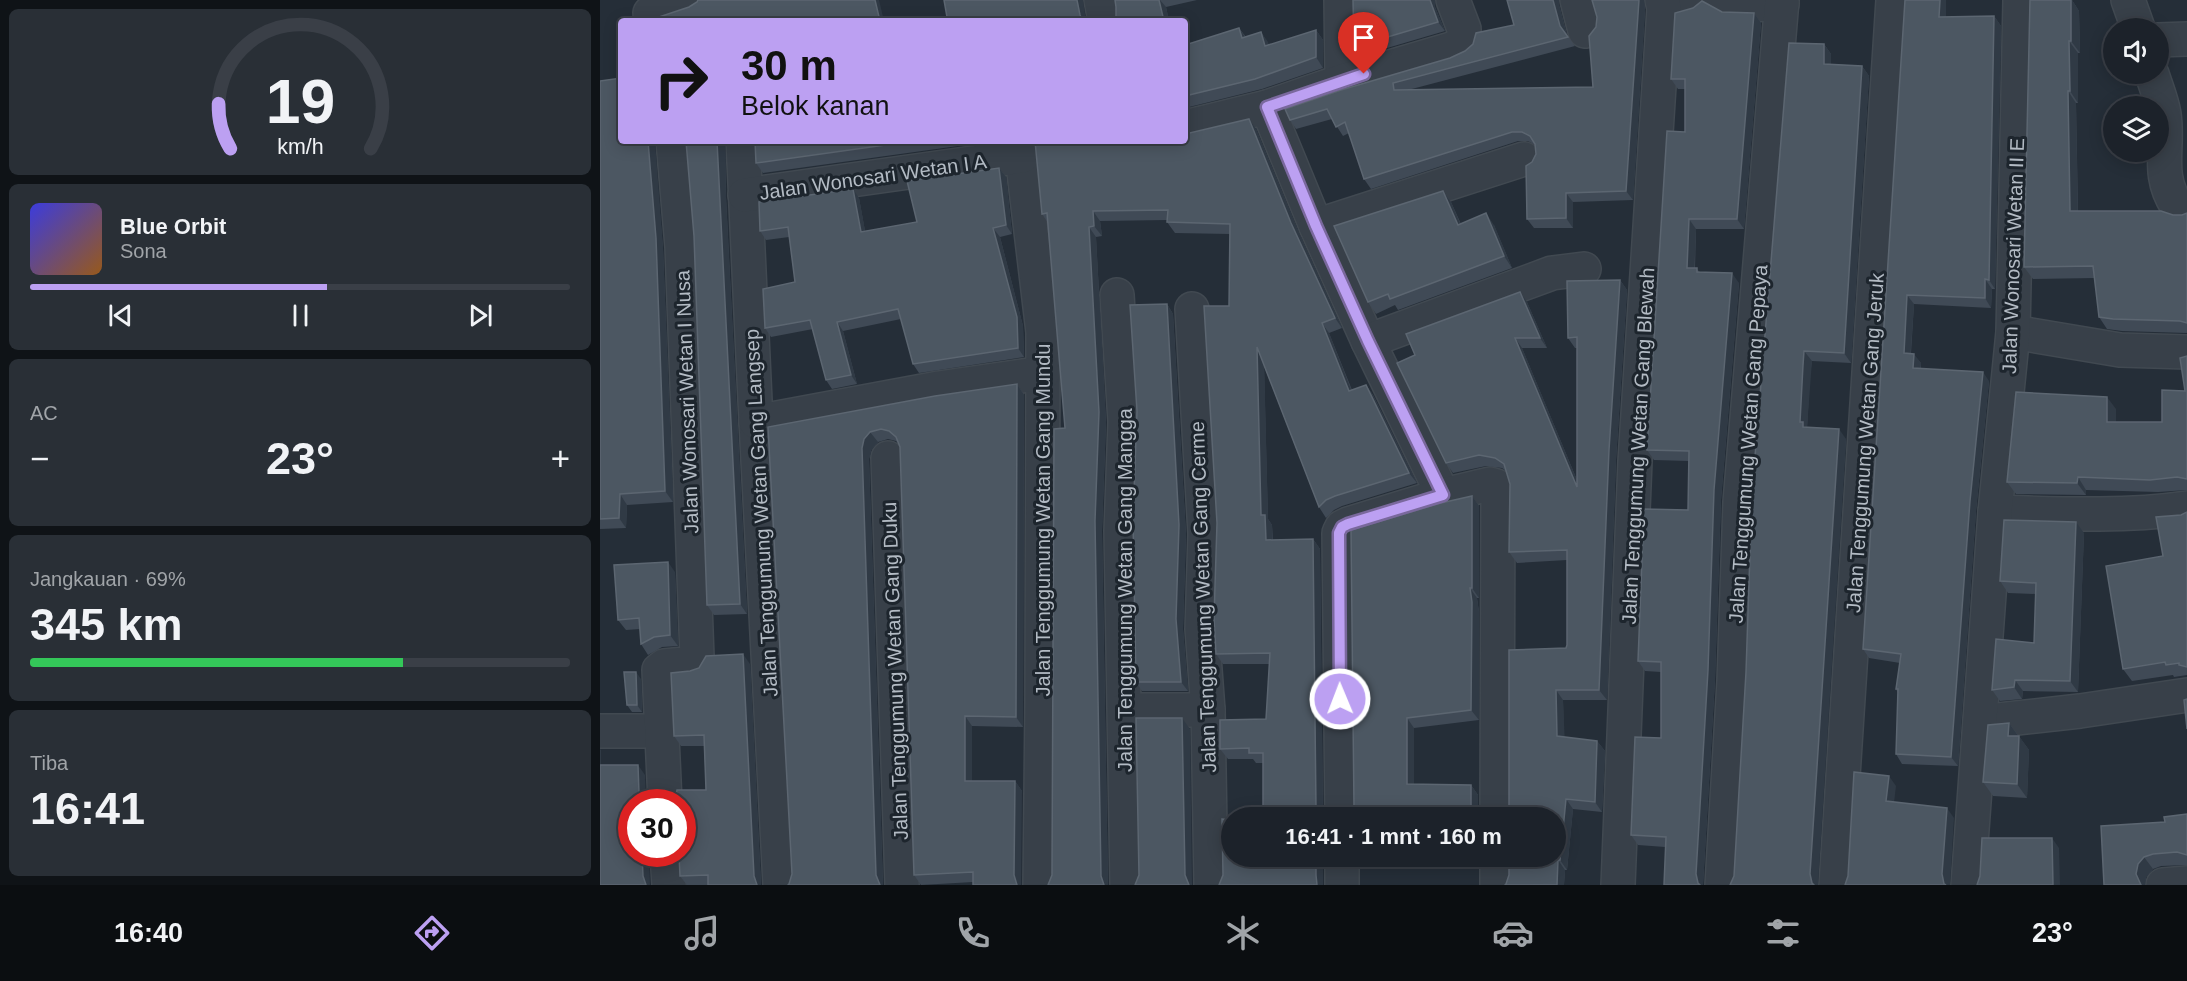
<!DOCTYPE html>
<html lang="id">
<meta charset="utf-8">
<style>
:root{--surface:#1c222a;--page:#292f36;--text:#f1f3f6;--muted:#a0a4a8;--line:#3a3f47;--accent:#bca0f2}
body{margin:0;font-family:Helvetica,sans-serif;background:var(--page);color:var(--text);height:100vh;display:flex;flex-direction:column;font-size:22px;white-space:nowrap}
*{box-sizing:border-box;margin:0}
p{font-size:20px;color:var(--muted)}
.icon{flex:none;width:33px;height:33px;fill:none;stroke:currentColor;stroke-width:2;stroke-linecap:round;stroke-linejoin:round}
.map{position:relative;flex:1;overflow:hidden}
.sheet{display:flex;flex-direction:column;gap:9px;padding:9px;background:#0f1317;width:600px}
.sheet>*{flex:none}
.banner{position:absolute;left:18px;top:18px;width:570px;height:126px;border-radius:6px;box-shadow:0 3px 15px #0003,0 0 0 2px var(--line);background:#bca0f2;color:#111;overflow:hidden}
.fabs{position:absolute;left:1503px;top:18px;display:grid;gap:12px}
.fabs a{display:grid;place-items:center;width:66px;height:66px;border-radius:50%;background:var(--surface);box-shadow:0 3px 15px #0003,0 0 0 2px var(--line);font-size:30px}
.speed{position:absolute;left:18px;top:789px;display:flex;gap:12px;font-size:30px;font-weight:700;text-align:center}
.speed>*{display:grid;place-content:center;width:78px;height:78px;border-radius:50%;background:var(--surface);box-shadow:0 3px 15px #0003,0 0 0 2px var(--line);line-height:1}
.speed .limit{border:9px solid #d22;background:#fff;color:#111}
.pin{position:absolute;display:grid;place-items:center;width:51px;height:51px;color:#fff;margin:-62px -26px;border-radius:50% 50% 50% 0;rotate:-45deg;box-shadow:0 0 6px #0007}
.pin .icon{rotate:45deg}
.me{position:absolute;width:66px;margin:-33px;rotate:359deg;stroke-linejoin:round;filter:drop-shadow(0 0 4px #0008)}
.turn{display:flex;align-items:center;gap:21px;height:126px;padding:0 24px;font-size:27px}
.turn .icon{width:78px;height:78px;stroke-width:2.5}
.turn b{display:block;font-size:42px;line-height:51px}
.big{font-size:45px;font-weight:700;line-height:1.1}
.sheet .tile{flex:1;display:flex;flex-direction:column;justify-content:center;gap:9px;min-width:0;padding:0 21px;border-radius:9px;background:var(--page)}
.sheet .dial{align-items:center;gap:0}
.dial svg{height:156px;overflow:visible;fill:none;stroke:var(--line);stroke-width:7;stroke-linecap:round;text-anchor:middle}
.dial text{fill:var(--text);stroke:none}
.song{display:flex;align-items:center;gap:18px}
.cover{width:72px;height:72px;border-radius:9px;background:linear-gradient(135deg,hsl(240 70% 55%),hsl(30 70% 35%))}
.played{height:6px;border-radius:3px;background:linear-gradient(90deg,var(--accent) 55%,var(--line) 55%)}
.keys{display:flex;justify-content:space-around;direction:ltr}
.heat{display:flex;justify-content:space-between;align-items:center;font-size:33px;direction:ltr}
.charge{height:9px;border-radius:4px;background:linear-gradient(90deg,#34c759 69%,var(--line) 0)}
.trip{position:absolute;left:621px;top:807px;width:345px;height:60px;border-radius:30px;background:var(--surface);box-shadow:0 3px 15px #0003,0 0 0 2px var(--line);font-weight:700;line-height:60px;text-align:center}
.menu{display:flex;height:96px;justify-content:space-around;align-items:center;background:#0b0e11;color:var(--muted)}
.menu .icon{width:42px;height:42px}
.menu .current{color:var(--accent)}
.menu b{font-size:27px;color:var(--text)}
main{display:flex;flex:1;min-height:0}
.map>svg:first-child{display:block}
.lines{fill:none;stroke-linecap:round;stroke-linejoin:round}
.minor-casing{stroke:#414951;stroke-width:36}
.minor{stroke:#384049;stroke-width:33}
.wall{fill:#404a56}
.shaded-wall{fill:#303a45}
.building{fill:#4c5762;stroke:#5c6671;stroke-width:1.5}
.route-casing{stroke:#7a689d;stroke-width:15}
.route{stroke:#bca0f2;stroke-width:10}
.labels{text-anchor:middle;stroke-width:6;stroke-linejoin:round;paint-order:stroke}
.street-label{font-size:20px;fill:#b3bbc4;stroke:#1d252d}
</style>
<main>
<section class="sheet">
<div class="tile dial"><svg viewBox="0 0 100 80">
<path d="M14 69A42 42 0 1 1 86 69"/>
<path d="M14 69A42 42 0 0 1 8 46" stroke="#bca0f2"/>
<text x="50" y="56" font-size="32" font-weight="700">19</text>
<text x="50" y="72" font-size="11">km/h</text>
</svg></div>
<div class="tile">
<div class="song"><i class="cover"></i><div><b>Blue Orbit</b><p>Sona</p></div></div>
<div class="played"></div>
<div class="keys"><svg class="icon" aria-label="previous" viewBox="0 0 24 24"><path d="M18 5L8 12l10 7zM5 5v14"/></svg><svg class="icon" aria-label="pause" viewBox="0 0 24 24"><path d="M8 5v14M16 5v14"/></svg><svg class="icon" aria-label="next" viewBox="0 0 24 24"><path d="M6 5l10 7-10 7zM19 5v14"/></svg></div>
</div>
<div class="tile"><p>AC</p>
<div class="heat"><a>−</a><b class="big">23°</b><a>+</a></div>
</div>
<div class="tile"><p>Jangkauan · 69%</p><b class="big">345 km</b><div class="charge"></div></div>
<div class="tile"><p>Tiba</p><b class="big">16:41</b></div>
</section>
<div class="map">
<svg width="1587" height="885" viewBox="0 0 1587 885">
<rect width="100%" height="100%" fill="#252e38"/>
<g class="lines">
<defs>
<g id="minor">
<path d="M501,0L505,21"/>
<path d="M741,0L742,81"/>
<path d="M977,0L985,31"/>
<path d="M1124,0L1136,5L1182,4"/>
<path d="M1528,0L1538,28"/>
<path d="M1064,8L1095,0"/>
<path d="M50,13L90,0"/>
<path d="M1558,40L1587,39"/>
<path d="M1552,74C1556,87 1562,101 1564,114C1569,149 1556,174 1577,206L1587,209"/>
<path d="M667,107L742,81L851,49L864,43V29L853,0"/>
<path d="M585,127L667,107L716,226L768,341L843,495"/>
<path d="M143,141L156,422L180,885"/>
<path d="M422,156L443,332L442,702L440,885"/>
<path d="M145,195L422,156L423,141"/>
<path d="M716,226L924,159"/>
<path d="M517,295L525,422L521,531L527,885"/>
<path d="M592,309L605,534L602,629L608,710L611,885"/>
<path d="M1413,332L1520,350L1587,352"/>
<path d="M768,341L952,273L984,269"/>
<path d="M156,422L339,388L443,373"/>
<path d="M288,458L302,885"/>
<path d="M1395,512C1460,514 1523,517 1587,508"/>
<path d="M525,710H608"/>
<path d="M1380,722L1480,711L1587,695"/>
<path d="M0,731H61"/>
<path d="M65,802L59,670L64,666L95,663L97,657L82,247L73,141"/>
<path d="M742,818L739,533L742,527L748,524L843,495L890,484L897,486L898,494L897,818"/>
<path d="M67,854L69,885"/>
<path d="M742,856V885"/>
<path d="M897,885V856"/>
<path d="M1018,885L1035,461L1064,8L1062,0"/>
<path d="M1122,885L1134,681L1140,502L1182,0"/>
<path d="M1236,885L1293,0"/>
<path d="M1368,885L1395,512L1413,332L1420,0"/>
<path d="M1563,885L1587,883"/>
</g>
</defs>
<use href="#minor" class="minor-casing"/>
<use href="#minor" class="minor"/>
</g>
<g class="wall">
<path d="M515,0H597L566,7L569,21H512L516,16V7Z"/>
<path d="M753,0H835V7L845,31L760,56L754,47Z"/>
<path d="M959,0V5L967,35L975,46L808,90L993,87L997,17L992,0H1044L1045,10L1033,200L973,202V228H934L927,219L932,162L936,154L935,145L928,141H918L771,189L764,179L749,133L743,136L732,119L696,129L690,120L850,58L865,51Z"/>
<path d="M1305,0H1345L1346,1V17L1394,16L1401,26L1395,289H1392L1391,308L1314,304L1311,353L1321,363V368L1389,381L1376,511L1358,766L1302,764L1296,754L1298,693L1296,689L1300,663L1269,658L1263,649Z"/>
<path d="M1430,0H1472L1479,11L1480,53H1478V103H1476L1478,211L1582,215L1587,213V333L1522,331L1507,329L1499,317L1495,278L1433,279L1424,267Z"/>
<path d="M1122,12L1154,13L1161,23L1144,229H1096L1095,268L1100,272L1139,283L1121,500L1115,680L1103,885L1065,847L1038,845L1031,835L1061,738V672L1045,671L1038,661L1088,510L1089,461L1054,460L1047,450L1085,132V89H1078L1071,79Z"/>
<path d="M639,28L646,37L661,32L669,45L716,30L723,40V68L662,89L585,108V45Z"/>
<path d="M1224,44L1231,54V64L1262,66L1269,76L1251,363L1212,361L1210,375L1207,428L1246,439L1217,884L1134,876Z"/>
<path d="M0,81L54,143L63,248L73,502L27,505L26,528L0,529Z"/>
<path d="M656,129L699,233L742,328L729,333L752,390L766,385L773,395L817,483L742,506L734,510L726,518L719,507L664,366L668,519L672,525L673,540L713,539L720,549L723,818H663V763H656L653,759H628L620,749L666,719L670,664H623L616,654L629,306L630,234L575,233L567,222V220L500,221L502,236L496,237L506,422L502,531L508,885H448L452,875L465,428L448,223L442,214L585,141Z"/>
<path d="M86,141H125L126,197L147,614L114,615L107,605L94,236Z"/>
<path d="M155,141H394L163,173L156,163Z"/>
<path d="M399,168L406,177L412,234L400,237L423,326L424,357L319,373L313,364L301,319L243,331L257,384L232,389L226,380L213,329L171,337L165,328L195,282L189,237L166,240L160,231L259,198L265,231L317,222Z"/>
<path d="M843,191L851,202L861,224L894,225L912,268L798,310L795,305L776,314L768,302Z"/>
<path d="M1020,280L1027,290L1016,460L1007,700H963L964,737L997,741L1005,751L1002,812L973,809L967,870H965L964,885L956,856L906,818L967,645V560L917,563L909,552L910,484L906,471L902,468L886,466L853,473L846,463L927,302L947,348H922L977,480V348H975L968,338Z"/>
<path d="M567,304L573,314L586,534L583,629L588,691H542L536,682Z"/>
<path d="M1587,356V490L1558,492L1486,490V495L1416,494L1407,482L1516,409V422H1562L1585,391Z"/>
<path d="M417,384L424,395L423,727L372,726V781H415L422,791L373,882L321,885L314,875L300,447L298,443L296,441L288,439L278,442L271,450L269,459L283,885H188L189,884L192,874L168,427Z"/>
<path d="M872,496L879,506V598H877L879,612V720L814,728V784L871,785L878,795V818L751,816Z"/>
<path d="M1587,512V675L1574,677L1573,675L1532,681L1523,669L1563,556L1581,515Z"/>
<path d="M1484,533L1478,692L1423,691L1422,699L1400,701L1392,690L1434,643L1436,594L1408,593L1400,581Z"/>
<path d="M75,572L78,646L62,647L48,655L41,644L40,629L26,630L18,620Z"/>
<path d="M150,664L161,885H87L80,876L106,790L104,746H81L74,736Z"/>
<path d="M41,679L42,712H32L27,705Z"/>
<path d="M1409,723L1429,750L1427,798L1393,796L1383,782Z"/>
<path d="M1587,814V865L1561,866L1553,869L1546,877L1545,885H1504L1565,822Z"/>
</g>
<g class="shaded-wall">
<path d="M275,0H279L284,21H280Z"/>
<path d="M477,0H483L486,21H483L480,15Z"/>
<path d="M559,0H560L566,7L569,21H564Z"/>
<path d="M830,0H835V7L845,31L838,22Z"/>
<path d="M953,0H959V5L967,36L960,26Z"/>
<path d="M1039,0H1044L1045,10L1033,200L1026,191Z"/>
<path d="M1340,0H1345L1346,1V26L1339,17Z"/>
<path d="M1471,0H1472L1479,11L1480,53L1471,41Z"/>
<path d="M1154,13L1161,23L1144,229L1137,219Z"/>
<path d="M1394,16L1401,26L1395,289L1389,280Z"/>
<path d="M639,28L646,38H642Z"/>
<path d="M716,30L723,40V68L716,57Z"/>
<path d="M661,32L668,42L672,56L665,46Z"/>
<path d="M1469,41L1478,53V103L1470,91Z"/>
<path d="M1224,44L1231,54V74L1224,64Z"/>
<path d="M1262,66L1269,76L1251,363L1244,353Z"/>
<path d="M1468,91L1476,103L1478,224L1470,211Z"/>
<path d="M649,119L656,129L699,233L742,328L735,318L691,223Z"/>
<path d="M48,141H55L63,248L73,502L65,491Z"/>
<path d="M117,141H125L126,197L147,614L140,604Z"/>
<path d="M399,168L406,177L412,234L406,225Z"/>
<path d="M253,189L259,198L267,241L261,232Z"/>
<path d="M843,191L851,202L866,237L858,225Z"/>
<path d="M966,193L973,202V228L966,218Z"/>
<path d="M493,211L500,221L502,236L494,226Z"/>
<path d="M886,213L894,225L912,268L904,256Z"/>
<path d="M1089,219L1096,229L1094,278L1087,268Z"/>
<path d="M489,227L496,237L506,422L502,531L508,885H504L501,876Z"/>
<path d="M393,228L400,237L423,326L424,357L418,348Z"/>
<path d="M1132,273L1139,283L1121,500L1115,680L1103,885H1100L1098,883L1096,874L1114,490Z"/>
<path d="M1385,279L1392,289L1391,308L1385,298Z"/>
<path d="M1020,280L1027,290L1016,460L1007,700L999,690L1009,450Z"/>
<path d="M920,292L927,302L947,348L940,338Z"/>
<path d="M1307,295L1314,304L1310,362L1304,353Z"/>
<path d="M567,304L573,314L586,534L583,629L588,691L581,682L576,619Z"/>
<path d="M237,322L243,331L257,384L251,375Z"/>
<path d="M722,323L729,333L756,402L749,391Z"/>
<path d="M915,338L922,348L984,497L977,487Z"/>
<path d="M657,347L664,358L668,519L672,525L673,551L666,540L661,515Z"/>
<path d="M1204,351L1212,361L1207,428L1203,427L1200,422Z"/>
<path d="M1314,354L1321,363L1320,377L1313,368Z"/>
<path d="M1383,372L1389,381L1376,511L1358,766L1351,757L1370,501Z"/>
<path d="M417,384L424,395L423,727L416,717Z"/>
<path d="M766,385L773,395L817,483L809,473Z"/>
<path d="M1507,397L1516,409V434L1507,422Z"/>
<path d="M1239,429L1246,439L1218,885H1214L1212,883L1210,874Z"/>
<path d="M270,432L278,442L271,450L269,459L283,885H280L276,875L262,448L264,439Z"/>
<path d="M1478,477L1486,490V495L1477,483Z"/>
<path d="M20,494L27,505L26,528L19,518Z"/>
<path d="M872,496L879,506V598L872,588Z"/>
<path d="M1476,522L1484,533L1478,692L1470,681Z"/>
<path d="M713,539L720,549L723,818H719L716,808Z"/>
<path d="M68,562L75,572L78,646L70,635Z"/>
<path d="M870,588L877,598L879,612V720L871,710Z"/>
<path d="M143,654L150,664L161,885H157L154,876Z"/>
<path d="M36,672L41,679L42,712L37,705Z"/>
<path d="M1415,680L1423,691L1422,699L1414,687Z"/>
<path d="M956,690L963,700L965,746L957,736Z"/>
<path d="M365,716L372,726V792L365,781Z"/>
<path d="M582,718L590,729L592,885H588L585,875Z"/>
<path d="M807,718L814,728V794L807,784Z"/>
<path d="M1409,723L1419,737L1408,736Z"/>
<path d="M1419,736L1429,750L1427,798L1417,784Z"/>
<path d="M997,741L1005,751L1002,812L995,802Z"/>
<path d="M0,749L1,750V776L0,774Z"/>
<path d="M38,765L45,775L46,802H43L39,793Z"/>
<path d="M1289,776L1296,786L1293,811L1286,801Z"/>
<path d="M415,781L422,791L421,885H417L414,875Z"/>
<path d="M871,785L878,795V818H874L871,808Z"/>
<path d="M966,799L973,809L967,870L960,860Z"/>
<path d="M1347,808L1354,818L1350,885H1345L1344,884L1342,874Z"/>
<path d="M1452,838L1459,848L1460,885H1453Z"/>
<path d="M42,854H49L50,885H46L43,876Z"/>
<path d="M716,856H723V885H717L716,875Z"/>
<path d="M1544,857L1553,869L1546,877L1545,885H1540L1536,874L1538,864Z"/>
<path d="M958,860L965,870L964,885H957Z"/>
</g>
<g class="building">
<path d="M98,0H275L280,21H60L59,17L89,7L97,2Z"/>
<path d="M344,0H477L480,15L483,21H332L347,17Z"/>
<path d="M515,0H559L564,21H512L516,16V7Z"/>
<path d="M753,0H830L838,22L754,47Z"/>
<path d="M907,0H953L960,26L968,37L793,83L794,90L993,87L989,36L996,27L997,17L992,0H1039L1026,191L966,193V218L927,219L926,166L932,162L936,154L935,144L930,136L922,132H912L764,179L745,122L736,127L727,109L690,120L685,109L741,90L850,58L865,51L873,44L876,33L914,25Z"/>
<path d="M1305,0H1340L1339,17L1394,16L1389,280L1385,279V298L1307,295L1304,353L1314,354L1313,368L1383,372L1370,501L1351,757L1296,754L1298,689H1296L1301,654L1263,649Z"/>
<path d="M1430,0H1471V41H1469L1470,91H1468L1470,211H1561L1573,215H1582L1587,213V323L1580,321L1513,319L1499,317L1493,266L1424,267Z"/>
<path d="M1102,1L1122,12L1154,13L1137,219H1089L1087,268H1097V272L1132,273L1114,490L1108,670L1096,874L1098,883L1100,885H1064L1066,837L1031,835L1035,737L1061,738V662L1038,661L1044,509L1088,510L1089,451L1047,450L1067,131L1085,132V79H1071L1075,13L1093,8Z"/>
<path d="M639,28L642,38L661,32L665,46L716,30V57L655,79L585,96V45Z"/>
<path d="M1189,43L1224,44V64L1262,66L1244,353L1204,351L1203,365L1200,422H1203V427L1239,429L1210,874L1212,883L1214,885H1130L1134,876L1146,672L1152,493Z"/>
<path d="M21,78V141H48L56,238L65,491L20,494L19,518L0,519V81Z"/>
<path d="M649,119L691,223L735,318L722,323L749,391L766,385L809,473L735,496L726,500L719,507L657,347L661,515H665L666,540L713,539L716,808L719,818H663V753H649V748L620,749V720L666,719L670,653L616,654L614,618L617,523L604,306H629L630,224L567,222L568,210L493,211L494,226L489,227L499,412L495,521L501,876L504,885H448L452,875L454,429L465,428L447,213L442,214L435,141H585V134Z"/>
<path d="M86,141H117L140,604L107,605L94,236Z"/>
<path d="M155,141H314L156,163Z"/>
<path d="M399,168L406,225L393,228L417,317L418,348L313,364L298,309L237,322L251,375L226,380L210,320L165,328L163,289L195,282L188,227L160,231L159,202L253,189L261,232L317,222L307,181Z"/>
<path d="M843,191L858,225L886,213L904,256L790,299L788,294L768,302L734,226Z"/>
<path d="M1020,280L1009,450L999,690H956L957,736L997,741L995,802L966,799L960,860H958L957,885H905L906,884L909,875V856H956V818H906L909,808V650L966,648L967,645V550L909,552L910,484L904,464L895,458L879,455L846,463L797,363L815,355L806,334L920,292L940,338H915L977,487V337L968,338L967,281Z"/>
<path d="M567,304L579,525L576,619L581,682H536L533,521L537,411L530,305Z"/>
<path d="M1587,356V479L1577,477L1550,480L1478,477L1477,483L1407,482L1416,392L1507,397V422H1562V390L1585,391L1580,358Z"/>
<path d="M417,384L416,717L365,716V781H415L414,875L417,885H373V872L314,875L300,447L296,437L289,431L281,429L270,432L264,439L262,448L276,875L280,885H188L189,884L192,874L168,427L335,396Z"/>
<path d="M872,496V588H870L872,602L871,710L807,718V784L871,785V808L874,818H750L754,808L751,530L841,503Z"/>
<path d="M1587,512V667L1579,665V663L1566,665L1565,662L1523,669L1506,566L1563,556L1556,517L1581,515Z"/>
<path d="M1404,520L1476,522L1470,681L1415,680L1414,687L1392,690L1396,639L1434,643L1436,583L1400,581Z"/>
<path d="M68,562L70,635L54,637L41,644L39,618L18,620L14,565Z"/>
<path d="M143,654L154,876L157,885H108V875L80,876L79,854H82V802H72L75,800L77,790H106L104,735L74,736L71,673L90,671L99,668L106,656Z"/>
<path d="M24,672H36L37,705H27Z"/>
<path d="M1587,699V729L1584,700Z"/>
<path d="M536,718H582L585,875L589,885H535L539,875Z"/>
<path d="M1409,723L1408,736H1419L1417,784L1383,782L1388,725Z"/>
<path d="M0,765H38L39,793L43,802H32V854H42L43,876L46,885H0Z"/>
<path d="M1254,772L1289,776L1286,801L1347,808L1342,874L1344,884L1346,885H1245L1248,876Z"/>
<path d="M1587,814V855L1577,852L1553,854L1544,857L1538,864L1536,874L1541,885H1504L1501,826L1565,822L1564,817Z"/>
<path d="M622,819L632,820V856H716V875L717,885H619L623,875Z"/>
<path d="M1382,838H1452L1453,885H1377L1380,876Z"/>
</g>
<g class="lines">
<defs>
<path id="route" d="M740,699L739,533L742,527L748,524L843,495L768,341L716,226L667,107L764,74"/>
</defs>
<use href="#route" class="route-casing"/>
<use href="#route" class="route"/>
</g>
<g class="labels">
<g class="street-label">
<text transform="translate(273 177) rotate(-8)" y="7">Jalan Wonosari Wetan I A</text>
<text transform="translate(1413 256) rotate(-88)" y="7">Jalan Wonosari Wetan II E</text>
<text transform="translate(87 402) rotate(-92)" y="7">Jalan Wonosari Wetan I Nusa</text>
<text transform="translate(1265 443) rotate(-86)" y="7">Jalan Tenggumung Wetan Gang Jeruk</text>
<text transform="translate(1148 444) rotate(-86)" y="7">Jalan Tenggumung Wetan Gang Pepaya</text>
<text transform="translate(1038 446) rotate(-87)" y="7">Jalan Tenggumung Wetan Gang Blewah</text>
<text transform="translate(161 513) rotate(-93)" y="7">Jalan Tenggumung Wetan Gang Langsep</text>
<text transform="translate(443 520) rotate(-90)" y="7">Jalan Tenggumung Wetan Gang Mundu</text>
<text transform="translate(525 590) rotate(-90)" y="7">Jalan Tenggumung Wetan Gang Mangga</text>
<text transform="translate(603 597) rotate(-92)" y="7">Jalan Tenggumung Wetan Gang Cerme</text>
<text transform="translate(295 671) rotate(-92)" y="7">Jalan Tenggumung Wetan Gang Duku</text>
</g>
</g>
</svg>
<div class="fabs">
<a><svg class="icon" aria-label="sound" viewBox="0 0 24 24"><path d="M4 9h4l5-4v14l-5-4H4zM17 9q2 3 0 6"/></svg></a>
<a><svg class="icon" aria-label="layers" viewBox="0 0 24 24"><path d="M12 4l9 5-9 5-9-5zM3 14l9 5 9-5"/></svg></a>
</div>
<div class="speed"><div class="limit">30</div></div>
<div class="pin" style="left:764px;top:74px;background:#d93025"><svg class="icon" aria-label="arrive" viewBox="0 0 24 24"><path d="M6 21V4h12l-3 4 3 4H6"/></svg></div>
<svg class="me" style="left:740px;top:699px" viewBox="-20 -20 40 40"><circle r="17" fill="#bca0f2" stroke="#fff" stroke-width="3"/><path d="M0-11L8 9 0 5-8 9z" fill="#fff"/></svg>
<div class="trip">16:41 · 1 mnt · 160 m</div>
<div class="banner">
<div class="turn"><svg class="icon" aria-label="right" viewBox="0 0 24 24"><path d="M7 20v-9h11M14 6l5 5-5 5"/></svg><div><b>30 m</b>Belok kanan</div></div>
</div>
</div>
</main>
<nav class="menu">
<b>16:40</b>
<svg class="icon current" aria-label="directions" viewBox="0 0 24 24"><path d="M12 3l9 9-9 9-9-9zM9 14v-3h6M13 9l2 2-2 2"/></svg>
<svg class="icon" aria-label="music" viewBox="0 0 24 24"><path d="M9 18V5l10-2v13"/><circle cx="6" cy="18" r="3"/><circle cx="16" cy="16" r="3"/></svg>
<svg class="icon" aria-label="phone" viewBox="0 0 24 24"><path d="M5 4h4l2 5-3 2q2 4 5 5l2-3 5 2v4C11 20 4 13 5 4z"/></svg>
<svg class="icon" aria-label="climate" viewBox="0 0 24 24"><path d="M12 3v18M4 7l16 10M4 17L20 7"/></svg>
<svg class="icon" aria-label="car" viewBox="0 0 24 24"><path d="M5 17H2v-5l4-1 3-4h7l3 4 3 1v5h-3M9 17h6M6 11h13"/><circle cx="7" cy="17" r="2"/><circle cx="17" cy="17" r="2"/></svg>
<svg class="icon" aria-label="filters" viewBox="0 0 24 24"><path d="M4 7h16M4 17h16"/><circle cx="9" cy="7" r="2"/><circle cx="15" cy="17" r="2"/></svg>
<b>23°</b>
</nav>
